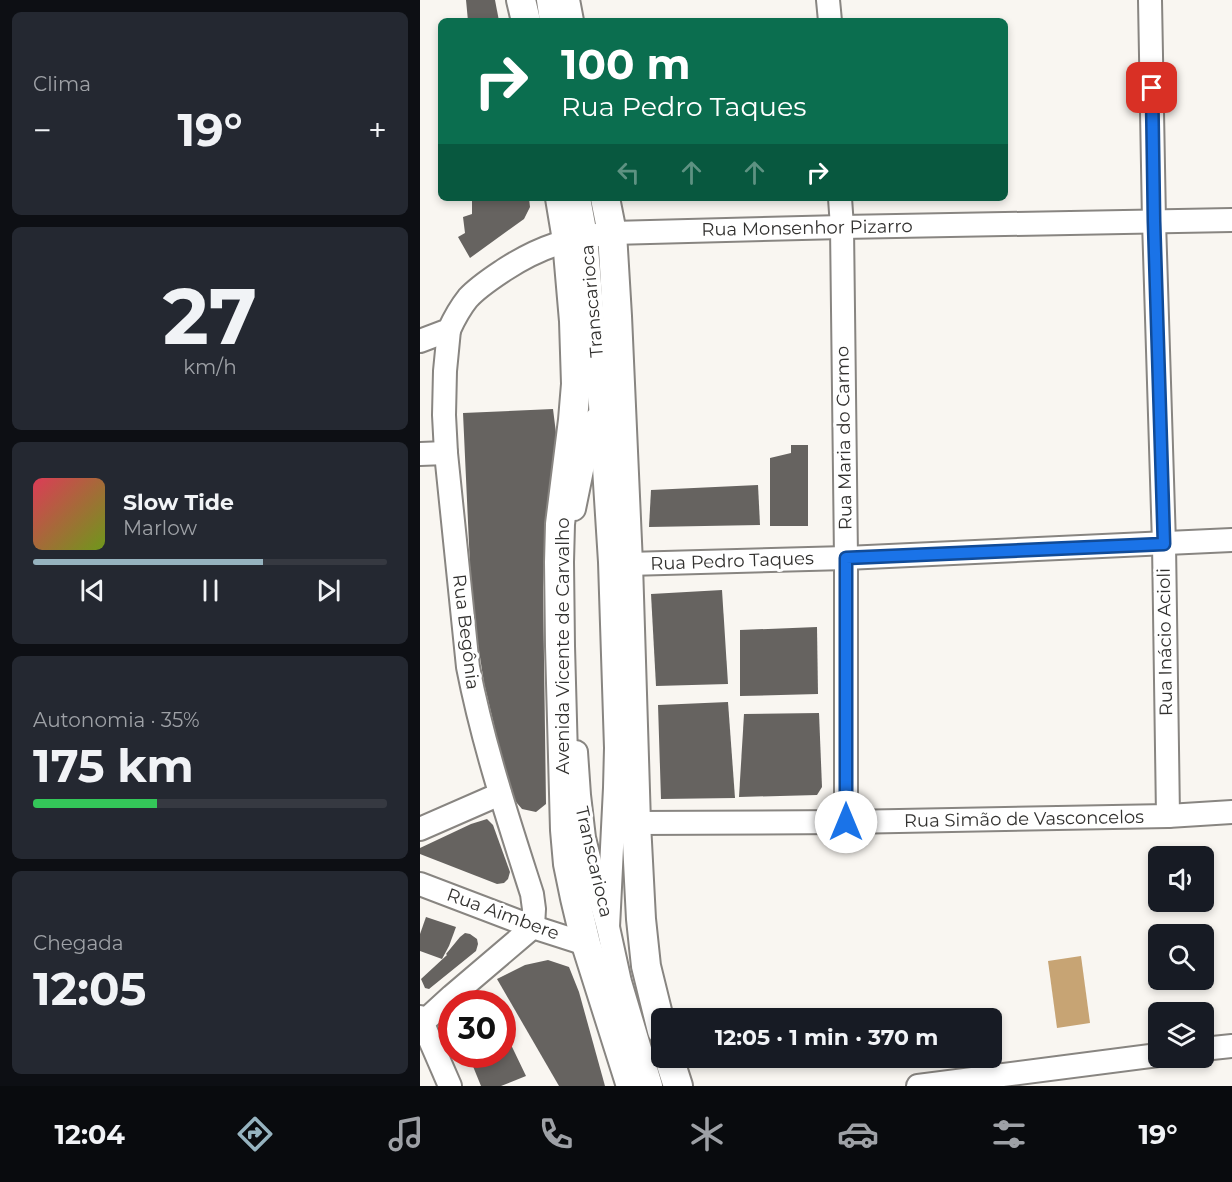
<!DOCTYPE html>
<html lang="pt">
<meta charset="utf-8">
<style>
:root{--surface:#171b24;--page:#242831;--text:#f1f3f6;--muted:#9ea1a6;--line:#363941;--accent:#96b3bf}
body{margin:0;font-family:Montserrat,sans-serif;background:var(--page);color:var(--text);height:100vh;display:flex;flex-direction:column;font-size:22px;white-space:nowrap}
*{box-sizing:border-box;margin:0}
p{font-size:20px;color:var(--muted)}
.icon{flex:none;width:33px;height:33px;fill:none;stroke:currentColor;stroke-width:2;stroke-linecap:round;stroke-linejoin:round}
.map{position:relative;flex:1;overflow:hidden}
.panel{display:flex;flex-direction:column;gap:12px;padding:12px;background:#0d0f14;width:420px}
.panel>*{flex:none}
.guide{position:absolute;left:18px;top:18px;width:570px;height:183px;border-radius:9px;box-shadow:0 3px 9px #0003;background:#0b6e4f;color:#fff;overflow:hidden}
.controls{position:absolute;left:728px;top:846px;display:grid;gap:12px}
.controls a{display:grid;place-items:center;width:66px;height:66px;border-radius:9px;background:var(--surface);box-shadow:0 3px 9px #0003;font-size:30px}
.speed{position:absolute;left:18px;top:990px;display:flex;gap:12px;font-size:30px;font-weight:700;text-align:center}
.speed>*{display:grid;place-content:center;width:78px;height:78px;border-radius:50%;background:var(--surface);box-shadow:0 3px 9px #0003;line-height:1}
.speed .limit{border:9px solid #d22;background:#fff;color:#111}
.pin{position:absolute;display:grid;place-items:center;width:51px;height:51px;color:#fff;margin:-26px;border-radius:12px;box-shadow:0 3px 9px #0006}
.me{position:absolute;width:66px;margin:-33px;rotate:0deg;stroke-linejoin:round;filter:drop-shadow(0 0 4px #0008)}
.turn{display:flex;align-items:center;gap:21px;height:126px;padding:0 24px;font-size:27px}
.turn .icon{width:78px;height:78px;stroke-width:2.5}
.turn b{display:block;font-size:42px;line-height:51px}
.lanes{display:flex;align-items:center;height:57px;padding:0 24px;background:#0003;justify-content:center;gap:30px;direction:ltr}
.lanes .off{opacity:.35}
.big{font-size:45px;font-weight:700;line-height:1.1}
.panel .tile{flex:1;display:flex;flex-direction:column;justify-content:center;gap:9px;min-width:0;padding:0 21px;border-radius:9px;background:var(--page)}
.panel .dial{align-items:center;gap:0}
.dial b{font-size:78px;line-height:1}
.song{display:flex;align-items:center;gap:18px}
.cover{width:72px;height:72px;border-radius:9px;background:linear-gradient(135deg,hsl(350 70% 55%),hsl(80 70% 35%))}
.played{height:6px;border-radius:3px;background:linear-gradient(90deg,var(--accent) 65%,var(--line) 65%)}
.keys{display:flex;justify-content:space-around;direction:ltr}
.heat{display:flex;justify-content:space-between;align-items:center;font-size:33px;direction:ltr}
.charge{height:9px;border-radius:4px;background:linear-gradient(90deg,#34c759 35%,var(--line) 0)}
.trip{position:absolute;left:231px;top:1008px;width:351px;height:60px;border-radius:9px;background:var(--surface);box-shadow:0 3px 9px #0003;font-weight:700;line-height:60px;text-align:center}
.tab-bar{display:flex;height:96px;justify-content:space-around;align-items:center;background:#090b0e;color:var(--muted)}
.tab-bar .icon{width:42px;height:42px}
.tab-bar .selected{color:var(--accent)}
.tab-bar b{font-size:27px;color:var(--text)}
main{display:flex;flex:1;min-height:0}
.map>svg:first-child{display:block}
.water{fill:#c7a474}
.building{fill:#666360}
.lines{fill:none;stroke-linecap:round;stroke-linejoin:round}
.minor-casing{stroke:#888581;stroke-width:26}
.major-casing{stroke:#888581;stroke-width:32}
.minor{stroke:#fff;stroke-width:22}
.major{stroke:#fff;stroke-width:28}
.route-casing{stroke:#114b97;stroke-width:15}
.route{stroke:#1a73e8;stroke-width:10}
.labels{text-anchor:middle;stroke-width:6;stroke-linejoin:round;paint-order:stroke}
.street-label{font-size:18px;fill:#32312f;stroke:#fff}
</style>
<main>
<section class="panel">
<div class="tile"><p>Clima</p>
<div class="heat"><a>−</a><b class="big">19°</b><a>+</a></div>
</div>
<div class="tile dial"><b>27</b><p>km/h</p></div>
<div class="tile">
<div class="song"><i class="cover"></i><div><b>Slow Tide</b><p>Marlow</p></div></div>
<div class="played"></div>
<div class="keys"><svg class="icon" aria-label="previous" viewBox="0 0 24 24"><path d="M18 5L8 12l10 7zM5 5v14"/></svg><svg class="icon" aria-label="pause" viewBox="0 0 24 24"><path d="M8 5v14M16 5v14"/></svg><svg class="icon" aria-label="next" viewBox="0 0 24 24"><path d="M6 5l10 7-10 7zM19 5v14"/></svg></div>
</div>
<div class="tile"><p>Autonomia · 35%</p><b class="big">175 km</b><div class="charge"></div></div>
<div class="tile"><p>Chegada</p><b class="big">12:05</b></div>
</section>
<div class="map">
<svg width="812" height="1086" viewBox="0 0 812 1086">
<rect width="100%" height="100%" fill="#f9f6f1"/>
<path class="water" d="M661,956L670,1023L637,1028L628,961Z"/>
<g class="building">
<path d="M46,0H75L79,21H48Z"/>
<path d="M52,198H109L110,207L104,219L50,258L38,237L45,233L43,217L52,214Z"/>
<path d="M133,409L136,433L125,525L123,587L126,804L116,812L102,809L91,796L64,683L56,631L50,566L43,413Z"/>
<path d="M371,445H388V526H350V458L371,453Z"/>
<path d="M338,485L340,525L229,527L231,490Z"/>
<path d="M302,590L308,684L236,686L231,594Z"/>
<path d="M397,627L398,694L320,696V630Z"/>
<path d="M308,702L315,798L241,799L238,705Z"/>
<path d="M399,713L402,787L397,795L319,797L324,714Z"/>
<path d="M67,819L73,825L90,872L88,879L84,883L77,884L0,854V848L51,824Z"/>
<path d="M6,917L36,927L29,946L22,959L0,951V934Z"/>
<path d="M45,933L50,934L57,939L58,944L56,951L9,989L5,988L1,979L27,955L26,954L40,937Z"/>
<path d="M128,960L149,967L159,992L185,1086H139L77,979L105,965Z"/>
<path d="M82,1026L106,1076L81,1086H61L48,1054H82Z"/>
</g>
<g class="lines">
<defs>
<g id="minor">
<path d="M128,0L131,21"/>
<path d="M408,0L410,21"/>
<path d="M730,0L734,221L744,544L748,816"/>
<path d="M159,198L166,236L180,404L190,562L196,748L195,788L188,927"/>
<path d="M420,198L422,227L426,558V822"/>
<path d="M29,330L25,371L24,415L26,453L48,667C63,744 88,819 112,894L114,909L113,927"/>
<path d="M0,341L29,330C34,319 40,308 48,298C58,287 72,278 84,270C121,246 149,238 192,233L422,227L812,220"/>
<path d="M0,454L26,453"/>
<path d="M154,509L163,465L176,419"/>
<path d="M208,564L426,558L812,540"/>
<path d="M156,752L159,795L164,838L172,870L188,927L200,982L231,1086"/>
<path d="M216,823L426,822L748,816L812,812"/>
<path d="M0,829L80,794"/>
<path d="M0,884L113,927L166,944"/>
<path d="M0,1017L30,1086"/>
<path d="M0,1025L32,996L113,927"/>
<path d="M783,1049L812,1046"/>
<path d="M498,1086L738,1055"/>
</g>
<g id="major">
<path d="M101,0L106,21"/>
<path d="M145,0L149,21"/>
<path d="M140,198L147,240L154,321L156,384L153,420L140,524L139,562L140,646L145,830L148,864L155,898L166,944L211,1086"/>
<path d="M185,198L192,233L197,316L208,564L216,823L221,919L226,966L242,1031"/>
<path d="M249,1058L258,1086"/>
</g>
</defs>
<use href="#minor" class="minor-casing"/>
<use href="#major" class="major-casing"/>
<use href="#minor" class="minor"/>
<use href="#major" class="major"/>
</g>
<g class="lines">
<defs>
<path id="route" d="M426,822V558L744,544L734,221L732,88"/>
</defs>
<use href="#route" class="route-casing"/>
<use href="#route" class="route"/>
</g>
<g class="labels">
<g class="street-label">
<text transform="translate(387 228) rotate(-1)" y="6">Rua Monsenhor Pizarro</text>
<text transform="translate(172 301) rotate(-95)" y="6">Transcarioca</text>
<text transform="translate(424 438) rotate(-91)" y="6">Rua Maria do Carmo</text>
<text transform="translate(312 561) rotate(-2)" y="6">Rua Pedro Taques</text>
<text transform="translate(46 632) rotate(83)" y="6">Rua Begônia</text>
<text transform="translate(745 642) rotate(-91)" y="6">Rua Inácio Acioli</text>
<text transform="translate(143 646) rotate(-90)" y="6">Avenida Vicente de Carvalho</text>
<text transform="translate(604 819) rotate(-1)" y="6">Rua Simão de Vasconcelos</text>
<text transform="translate(174 862) rotate(77)" y="6">Transcarioca</text>
<text transform="translate(83 914) rotate(20)" y="6">Rua Aimbere</text>
</g>
</g>
</svg>
<div class="controls">
<a><svg class="icon" aria-label="sound" viewBox="0 0 24 24"><path d="M4 9h4l5-4v14l-5-4H4zM17 9q2 3 0 6"/></svg></a>
<a><svg class="icon" aria-label="search" viewBox="0 0 24 24"><circle cx="10" cy="10" r="6"/><path d="M15 15l6 6"/></svg></a>
<a><svg class="icon" aria-label="layers" viewBox="0 0 24 24"><path d="M12 4l9 5-9 5-9-5zM3 14l9 5 9-5"/></svg></a>
</div>
<div class="speed"><div class="limit">30</div></div>
<div class="pin" style="left:732px;top:88px;background:#d93025"><svg class="icon" aria-label="arrive" viewBox="0 0 24 24"><path d="M6 21V4h12l-3 4 3 4H6"/></svg></div>
<svg class="me" style="left:426px;top:822px" viewBox="-20 -20 40 40"><circle r="19" fill="#fff"/><path d="M0-13L10 11 0 6-10 11z" fill="#1a73e8"/></svg>
<div class="trip">12:05 · 1 min · 370 m</div>
<div class="guide">
<div class="turn"><svg class="icon" aria-label="right" viewBox="0 0 24 24"><path d="M7 20v-9h11M14 6l5 5-5 5"/></svg><div><b>100 m</b>Rua Pedro Taques</div></div>
<div class="lanes"><svg class="icon off" aria-label="left" viewBox="0 0 24 24"><path d="M17 20v-9H6M10 6l-5 5 5 5"/></svg><svg class="icon off" aria-label="ahead" viewBox="0 0 24 24"><path d="M12 20V5M6 11l6-6 6 6"/></svg><svg class="icon off" aria-label="ahead" viewBox="0 0 24 24"><path d="M12 20V5M6 11l6-6 6 6"/></svg><svg class="icon" aria-label="right" viewBox="0 0 24 24"><path d="M7 20v-9h11M14 6l5 5-5 5"/></svg></div>
</div>
</div>
</main>
<nav class="tab-bar">
<b>12:04</b>
<svg class="icon selected" aria-label="directions" viewBox="0 0 24 24"><path d="M12 3l9 9-9 9-9-9zM9 14v-3h6M13 9l2 2-2 2"/></svg>
<svg class="icon" aria-label="music" viewBox="0 0 24 24"><path d="M9 18V5l10-2v13"/><circle cx="6" cy="18" r="3"/><circle cx="16" cy="16" r="3"/></svg>
<svg class="icon" aria-label="phone" viewBox="0 0 24 24"><path d="M5 4h4l2 5-3 2q2 4 5 5l2-3 5 2v4C11 20 4 13 5 4z"/></svg>
<svg class="icon" aria-label="climate" viewBox="0 0 24 24"><path d="M12 3v18M4 7l16 10M4 17L20 7"/></svg>
<svg class="icon" aria-label="car" viewBox="0 0 24 24"><path d="M5 17H2v-5l4-1 3-4h7l3 4 3 1v5h-3M9 17h6M6 11h13"/><circle cx="7" cy="17" r="2"/><circle cx="17" cy="17" r="2"/></svg>
<svg class="icon" aria-label="filters" viewBox="0 0 24 24"><path d="M4 7h16M4 17h16"/><circle cx="9" cy="7" r="2"/><circle cx="15" cy="17" r="2"/></svg>
<b>19°</b>
</nav>
